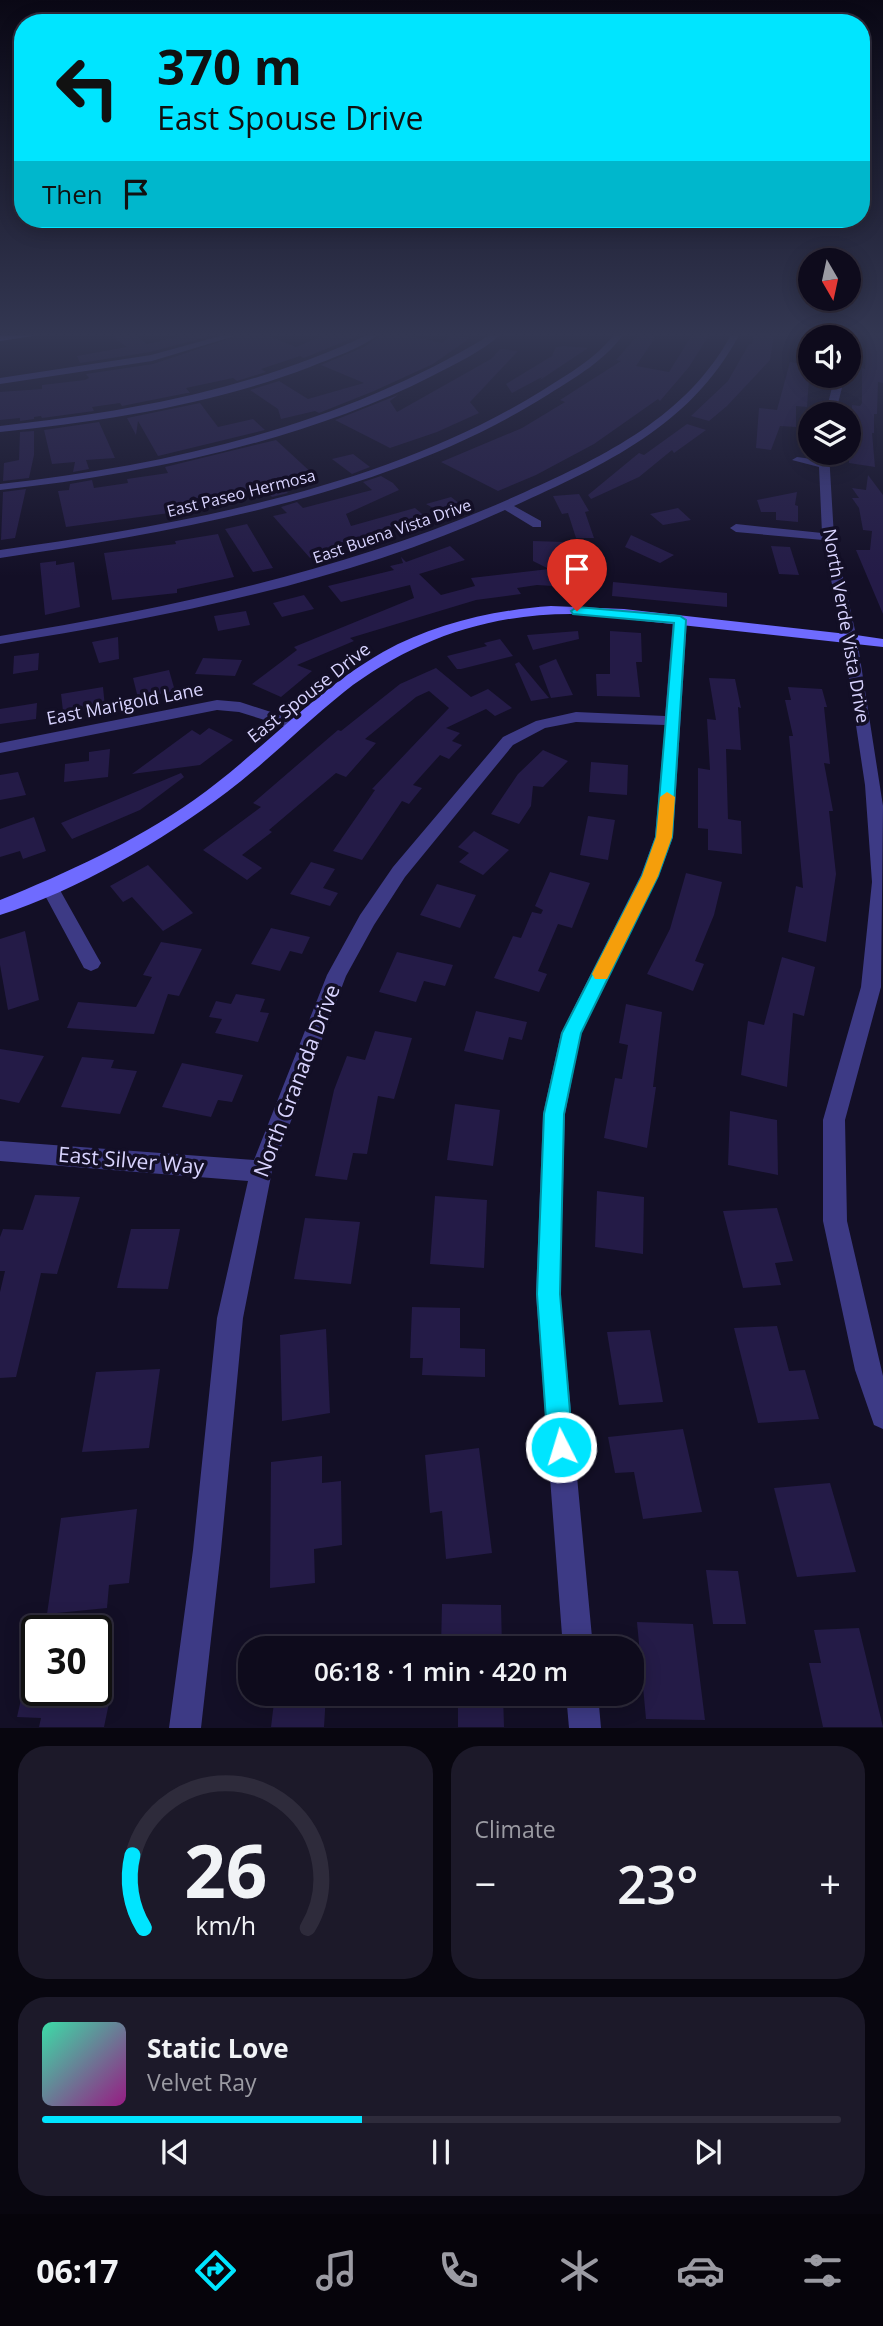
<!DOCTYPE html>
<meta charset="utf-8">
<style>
:root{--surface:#0e0b1c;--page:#1c1929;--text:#f1f3f6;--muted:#9b9ba3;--line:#2e2b3b;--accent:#00e5ff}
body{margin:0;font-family:"Open Sans",sans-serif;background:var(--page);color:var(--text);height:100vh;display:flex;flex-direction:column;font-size:26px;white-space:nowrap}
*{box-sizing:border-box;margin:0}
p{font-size:23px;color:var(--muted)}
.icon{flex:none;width:38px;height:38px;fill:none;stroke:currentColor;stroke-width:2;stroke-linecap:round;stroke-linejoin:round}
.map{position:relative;height:1728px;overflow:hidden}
.drawer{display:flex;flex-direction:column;gap:18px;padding:18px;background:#08060f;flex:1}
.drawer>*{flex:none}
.top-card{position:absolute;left:14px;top:14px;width:856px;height:214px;border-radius:28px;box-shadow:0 4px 18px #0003,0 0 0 2px var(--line);background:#00e5ff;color:#111;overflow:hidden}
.needle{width:46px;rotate:171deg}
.fabs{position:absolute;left:798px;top:248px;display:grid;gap:14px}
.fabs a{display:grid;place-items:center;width:63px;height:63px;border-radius:50%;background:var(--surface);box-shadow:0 4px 18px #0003,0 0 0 2px var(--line);font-size:35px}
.speed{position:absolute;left:21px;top:1615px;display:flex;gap:14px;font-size:35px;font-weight:700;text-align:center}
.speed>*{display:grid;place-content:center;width:91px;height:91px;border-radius:50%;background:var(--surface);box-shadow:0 4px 18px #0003,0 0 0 2px var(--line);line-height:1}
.speed .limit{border:4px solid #111;border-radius:10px;background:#fff;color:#111}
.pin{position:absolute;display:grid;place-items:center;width:60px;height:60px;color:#fff;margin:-72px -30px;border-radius:50% 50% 50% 0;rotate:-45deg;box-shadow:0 0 7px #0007}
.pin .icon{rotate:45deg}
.me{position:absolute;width:77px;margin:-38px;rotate:355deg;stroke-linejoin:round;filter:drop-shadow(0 0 5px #0008)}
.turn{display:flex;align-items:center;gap:24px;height:147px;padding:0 28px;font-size:32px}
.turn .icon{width:91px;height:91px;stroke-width:2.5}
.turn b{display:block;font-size:49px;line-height:60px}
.then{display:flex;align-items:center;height:66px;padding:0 28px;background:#0003;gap:14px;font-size:26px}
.big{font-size:52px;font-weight:600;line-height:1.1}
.drawer .widget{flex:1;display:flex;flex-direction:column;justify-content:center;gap:10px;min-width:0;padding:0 24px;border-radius:28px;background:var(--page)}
.drawer .dial{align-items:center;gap:0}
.dial svg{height:182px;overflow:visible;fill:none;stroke:var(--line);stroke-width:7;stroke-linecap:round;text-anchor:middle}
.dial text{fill:var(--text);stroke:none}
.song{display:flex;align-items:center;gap:21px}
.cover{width:84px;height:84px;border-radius:10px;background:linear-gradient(135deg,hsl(160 70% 55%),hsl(310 70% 35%))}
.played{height:7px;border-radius:4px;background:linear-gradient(90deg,var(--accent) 40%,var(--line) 40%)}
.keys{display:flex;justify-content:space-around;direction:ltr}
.heat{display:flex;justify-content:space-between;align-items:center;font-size:38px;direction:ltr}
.drawer .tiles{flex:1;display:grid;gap:18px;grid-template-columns:1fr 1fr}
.widget:last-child{grid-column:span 2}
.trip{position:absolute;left:238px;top:1636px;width:406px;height:70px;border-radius:28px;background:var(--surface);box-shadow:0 4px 18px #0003,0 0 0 2px var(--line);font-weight:600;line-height:70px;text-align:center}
.menu{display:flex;height:112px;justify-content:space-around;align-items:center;background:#06040b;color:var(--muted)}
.menu .icon{width:49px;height:49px}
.menu .current{color:var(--accent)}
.menu b{font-size:32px;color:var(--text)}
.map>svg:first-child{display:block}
.building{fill:#241b47}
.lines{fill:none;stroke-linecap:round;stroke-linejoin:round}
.street{fill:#3d3a85;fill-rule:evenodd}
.secondary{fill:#6f6bff;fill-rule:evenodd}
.route{fill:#00e5ff;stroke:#0095a6;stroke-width:2}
.slow{fill:#f59e0b}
.labels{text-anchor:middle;stroke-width:7;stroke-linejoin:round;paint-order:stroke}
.far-street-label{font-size:16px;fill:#d9d4ff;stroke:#130f26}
.street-label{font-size:18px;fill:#d9d4ff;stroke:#130f26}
.near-street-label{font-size:21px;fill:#d9d4ff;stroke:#130f26}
</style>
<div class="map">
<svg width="883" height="1728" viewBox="0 0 883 1728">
<rect width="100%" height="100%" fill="#130f26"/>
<g class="building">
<path d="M110,335H135L147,344L186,335H214L150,352L80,363L77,356L127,347Z"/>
<path d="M240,335H267L296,347L324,335H360L304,358L300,356L261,369L266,372L237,381L233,378L186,388L190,393H187L122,406L120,403L92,407L94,411L42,418L41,416L34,417V419L20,421V418L0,420V392L42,389V385L85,380L89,378L86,374L153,364Z"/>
<path d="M381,335H406L442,343L452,335L470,338L433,364L374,391L319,413L315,411L281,419L278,409L250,390L279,381L308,399L364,383L321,365L364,347Z"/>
<path d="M638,335H657L636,366L669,372L692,335H709L689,367L660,401L658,399L594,444L536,475L498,491L441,462L522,428L565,402L560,400L621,361L616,360Z"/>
<path d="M754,335H774L770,360L727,406L709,421L691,416L728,381L749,344H752Z"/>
<path d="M867,335H883V383L878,382L877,414H874V433H872L875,467L849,463V456L852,405L860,406L862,403V368L865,369Z"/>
<path d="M564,346L588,348L540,380L542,377L512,393L506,384L552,356L556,347Z"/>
<path d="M500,349L518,351L470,402L479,413L437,432L390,448L335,420L398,395L390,401L397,412L491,359Z"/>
<path d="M790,362L810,365L807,407L796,406V427L780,426L771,450L756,448L759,408L777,410Z"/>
<path d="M200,403L218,427L253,419L265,430L158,456L138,421L136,435L127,418Z"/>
<path d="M99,422L115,458L86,460L89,469L73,472L75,462L52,464L44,430Z"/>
<path d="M687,424L706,430L674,453L672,450L639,477L591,499L588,495L639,453L644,455Z"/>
<path d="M34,431V455L29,478L3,481L4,463L19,460L20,432Z"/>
<path d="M276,440L314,475L279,484L288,493L272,497L264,488L234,495L237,498L184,511L66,527L58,491L69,490L70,484L92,480L94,488L128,483L127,479L168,473L165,467Z"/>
<path d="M353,454L370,467L352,474L332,459Z"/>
<path d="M868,475L883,495V614L856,550H870L872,531L863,530L859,508L852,498H859L852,488L866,490Z"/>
<path d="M381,476L393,483L399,490L346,514L351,526L415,508L428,519L310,558L273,516L287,513L281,507L297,502L303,508L372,490L363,482Z"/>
<path d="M26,489L15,538L1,540L3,492Z"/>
<path d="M797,492L795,505L798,506V522L776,520V512H761L757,500Z"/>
<path d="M579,494L589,511L585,512L594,538H576L568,513L562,514L553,496Z"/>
<path d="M451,497L464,507L444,514L426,504Z"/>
<path d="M678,508L691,520L663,525L650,514Z"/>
<path d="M247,524L273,568L253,572L225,529Z"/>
<path d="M218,534L234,577L177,589V593L112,600L104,553L176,544L175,541Z"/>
<path d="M631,535L674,555L660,563L625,547Z"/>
<path d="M533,541L565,542L566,572L600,574V589L537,585L517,588L521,594L476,600L350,638L354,641L297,665L312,671L281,697L252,684L297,650L294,647L414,598L410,585L341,602L328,586L394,570L390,566L403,563L401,557L406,562L450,546L465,560L419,574L441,595L475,586L471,578L549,569L533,561Z"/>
<path d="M771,546L790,547L799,575L779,574Z"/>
<path d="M56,561V565L74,562L80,607L45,615L40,563Z"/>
<path d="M613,582L727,593V607L612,596Z"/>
<path d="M304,595L314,609L282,617L273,603Z"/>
<path d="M246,611L250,625L218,631L214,616Z"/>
<path d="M578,631L579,639L533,650L527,635Z"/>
<path d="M610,631L641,633L642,662H636L640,697L597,696L596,674H610Z"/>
<path d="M118,637L119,659L99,663L92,642Z"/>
<path d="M500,639L513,656L461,669H457L447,656L487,646L484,643Z"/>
<path d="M39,653L38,670L13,674L14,656Z"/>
<path d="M203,658L242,660L235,676L195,674Z"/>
<path d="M556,659L573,695L551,698L539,666Z"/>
<path d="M519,662L549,698L531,701L515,664Z"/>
<path d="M436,668L471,697L488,689L512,708L495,716L486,709L446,728L460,733L452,741L462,745L449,759L440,755L413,785L422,788L409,804L402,801L362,860L333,851L375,790L372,789L449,708L429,691L416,697L365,739L376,743L346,777L336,773L269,830L272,832L242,855L262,868L247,880L203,850L261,807L253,803L338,730L341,731L400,684Z"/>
<path d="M169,670L175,691L138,698L133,678Z"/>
<path d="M709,678L735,679L741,708L738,707L741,750L726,749L728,819L741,821L742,854L708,850V829L698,828V768L710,770L707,719L716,720Z"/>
<path d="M103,687L105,707L82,711V707L63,711L61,694Z"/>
<path d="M788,687L822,689L827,707H824L830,764L824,763L833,811H829L836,874L826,942L788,932L796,886L803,888L789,736H793L785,700H791Z"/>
<path d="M37,703L36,719L0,724V709Z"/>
<path d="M209,728L233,740L200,765L132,774L192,730L200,735Z"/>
<path d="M110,749L108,777L64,782L65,764L89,761V752Z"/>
<path d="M543,750L568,761L543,787L533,786L531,806L519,824L491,814L518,774Z"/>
<path d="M591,762L628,765L627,795L589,792Z"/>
<path d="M18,772L26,795L0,800V775Z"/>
<path d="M181,773L184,777L140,810L72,839L61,823Z"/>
<path d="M588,816L615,820L608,860L580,855Z"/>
<path d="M34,817L46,851L23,859L20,851L0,857V829Z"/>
<path d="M474,831L509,850L483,875L459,862L469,853L458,847Z"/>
<path d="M311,862L335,869L323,888L338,893L330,906L290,894Z"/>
<path d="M148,865L193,913L163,931L132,897L123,902L110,886Z"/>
<path d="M550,872L590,883L572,928L558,924L538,971L547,974L539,992L494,978L513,936L521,938L532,912L541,914L543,910L535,906Z"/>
<path d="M686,873L722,882L714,915L695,961L704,964L693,991L647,974L670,929Z"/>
<path d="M437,884L476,895L460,928L420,915Z"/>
<path d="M271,928L310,937L302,954L290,951L280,971L251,964Z"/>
<path d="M25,931L39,1000L8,1010L0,965V939Z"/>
<path d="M161,942L202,949L179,996L168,994L154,1034L67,1028L78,1002L136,1007L152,977L143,975Z"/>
<path d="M397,952L453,965L445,986L424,981L416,1002L379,992Z"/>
<path d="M782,957L815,967L804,1016L793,1013L787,1087L741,1075L748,1021L764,1025Z"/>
<path d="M236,994L265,999L260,1012L269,1013L258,1042L215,1033L222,1019L209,1017L216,1001L231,1004Z"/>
<path d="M626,1004L662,1012L653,1087H656L647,1148L604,1138L615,1078L622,1079L628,1045L619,1043Z"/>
<path d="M476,1011L527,1022L522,1040L509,1037L503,1060L464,1051Z"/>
<path d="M375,1031L412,1038L394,1099L378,1096L367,1154L353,1153L347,1180L315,1176L334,1090L347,1056L365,1060Z"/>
<path d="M0,1049L44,1056L19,1103L0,1099Z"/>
<path d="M82,1057L114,1060L111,1068L137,1071L120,1114L61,1107Z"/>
<path d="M182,1063L243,1075L232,1102L218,1100L211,1117L162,1107Z"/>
<path d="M455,1104L500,1110L493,1166L447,1160Z"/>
<path d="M730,1111L777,1120L778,1175L728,1165Z"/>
<path d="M597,1191L644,1197L643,1254L595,1247Z"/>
<path d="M35,1195L80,1197L57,1274L41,1273L16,1377L0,1378V1292L5,1271H0V1237L3,1229L23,1230Z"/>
<path d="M435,1196L487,1200L484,1268L430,1264Z"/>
<path d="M777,1208L793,1261L775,1263L781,1285L743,1288L723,1211Z"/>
<path d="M305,1218L360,1222L351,1284L294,1279Z"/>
<path d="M131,1229H180L168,1289L117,1288Z"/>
<path d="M412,1307L460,1308V1348L485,1349V1377L422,1375L423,1358H410Z"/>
<path d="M777,1326L789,1371L805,1370L819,1419L758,1423L734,1328Z"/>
<path d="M326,1329L330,1413L282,1421L280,1335Z"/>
<path d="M650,1330L663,1402L619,1405L607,1332Z"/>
<path d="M160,1369L149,1448L82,1452L96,1372Z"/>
<path d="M683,1429L702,1512L643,1519L634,1472L615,1473L608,1437Z"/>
<path d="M479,1448L492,1553L446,1559L442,1511L430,1513L425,1455Z"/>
<path d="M322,1456V1483L341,1481L342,1545L314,1549L315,1583L270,1588L271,1462Z"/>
<path d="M830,1483L856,1572L797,1577L774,1488Z"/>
<path d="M137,1509L129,1583L109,1585L107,1608L47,1614L61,1518Z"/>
<path d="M706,1570L738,1571L746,1624H713Z"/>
<path d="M442,1604L501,1605L502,1648H441Z"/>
<path d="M637,1622L693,1624L705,1720L646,1719Z"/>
<path d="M859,1628L883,1727H823L809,1663H821L814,1630Z"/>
<path d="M31,1655H37V1690H95L93,1703H109L104,1727H39L41,1718L17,1717Z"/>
<path d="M275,1694H326L324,1727H271Z"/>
<path d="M458,1694H503L504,1727H458Z"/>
</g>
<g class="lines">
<g class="street">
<path d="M224,335H238L152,361L0,384V378L151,355Z"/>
<path d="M367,335H378C359,349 332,358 310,367C211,405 105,421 0,432V426C128,412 250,390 367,335Z"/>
<path d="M490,335H500C481,352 455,364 432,376C305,441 141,475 0,490V484C170,465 343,425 490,335Z"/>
<path d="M614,335H623C604,361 576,377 549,394C392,494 182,531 0,558V550C183,524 384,489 543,390C568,374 595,359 614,335Z"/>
<path d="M731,335H739C691,426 604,465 514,506L541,521V527H533L505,510C347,582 171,616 0,644V636C180,606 358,568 525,492C605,456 687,416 731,335Z"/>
<path d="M847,335H855L852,347L849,348Z"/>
<path d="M835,376H845L835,415H825Z"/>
<path d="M819,453H829L834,537L857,639L883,806L881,987L845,1120L847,1221L883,1376V1429L874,1425L855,1370L823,1221V1120L861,987L872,882L865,785L843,639L823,540L736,532L730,528L736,524L822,533L819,467L792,460L797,457L819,460Z"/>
<path d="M680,615L687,619L673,837L659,875L581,1033L565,1114L560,1294L593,1648H563L536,1294L543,1114L561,1033L641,875L655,837L665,725L576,722L545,728L513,745L405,877L374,925L346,976L272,1171L243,1318L221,1550L201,1728H169L193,1550L217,1318L248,1181L0,1161V1141L254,1160L327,975L360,915L393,867L503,737L536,721L576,712L665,716L673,619Z"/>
<path d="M217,700L240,702L302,722L305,725L297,730L239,712L217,710L0,753V743Z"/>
<path d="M50,881L56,883L98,958L101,963L98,968L91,971L84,968L41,888L44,883Z"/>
<path d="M566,1694H598L601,1728H569Z"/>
</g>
<g class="secondary">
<path d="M0,335H39L0,341Z"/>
<path d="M551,606L624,609L856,635L883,639V647L580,614C493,612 412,639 344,692C304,724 268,761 227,792C164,840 76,891 0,915V900C67,873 134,842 194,800C259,754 313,692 383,652C433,624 494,610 551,606Z"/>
</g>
</g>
<linearGradient id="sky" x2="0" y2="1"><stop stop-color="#0a0815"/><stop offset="0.58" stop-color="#333752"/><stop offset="1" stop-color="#333752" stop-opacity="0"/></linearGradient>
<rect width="883" height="577" fill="url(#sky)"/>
<path class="route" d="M577,607L680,616L686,620L672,837L658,876L581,1033L564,1114L560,1294L573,1447L569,1456L561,1459L552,1456L548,1447L537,1294L544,1114L562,1033L642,876L656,837L674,623L573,614L571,611Z"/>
<path class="slow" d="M667,792L675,797L672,837L658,876L607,979H595L592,974L642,876L656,837L660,797Z"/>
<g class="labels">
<g class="far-street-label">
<text transform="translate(241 493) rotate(-14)" y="6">East Paseo Hermosa</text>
<text transform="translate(392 531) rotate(-19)" y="6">East Buena Vista Drive</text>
</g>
<g class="street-label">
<text transform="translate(846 626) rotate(80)" y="6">North Verde Vista Drive</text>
<text transform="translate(309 693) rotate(-38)" y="6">East Spouse Drive</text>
<text transform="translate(125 704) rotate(-11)" y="6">East Marigold Lane</text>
</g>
<g class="near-street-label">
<text transform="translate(297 1081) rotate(-69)" y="7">North Granada Drive</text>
<text transform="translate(131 1161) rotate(5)" y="7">East Silver Way</text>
</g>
</g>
</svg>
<div class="fabs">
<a><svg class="needle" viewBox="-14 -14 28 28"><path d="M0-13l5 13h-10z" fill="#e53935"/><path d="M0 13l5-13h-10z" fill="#9b9ba3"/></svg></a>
<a><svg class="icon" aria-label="sound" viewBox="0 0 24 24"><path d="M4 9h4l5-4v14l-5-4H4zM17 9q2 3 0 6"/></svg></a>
<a><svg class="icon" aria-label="layers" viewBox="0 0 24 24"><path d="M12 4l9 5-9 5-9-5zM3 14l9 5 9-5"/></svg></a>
</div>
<div class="speed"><div class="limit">30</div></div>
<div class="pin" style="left:577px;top:611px;background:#d93025"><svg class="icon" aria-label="arrive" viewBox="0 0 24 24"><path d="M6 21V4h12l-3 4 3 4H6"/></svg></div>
<svg class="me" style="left:561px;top:1447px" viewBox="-20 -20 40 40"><circle r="17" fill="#00e5ff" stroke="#fff" stroke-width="3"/><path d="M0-11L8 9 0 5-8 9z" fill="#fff"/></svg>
<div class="trip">06:18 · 1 min · 420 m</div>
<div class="top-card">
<div class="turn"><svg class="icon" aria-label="left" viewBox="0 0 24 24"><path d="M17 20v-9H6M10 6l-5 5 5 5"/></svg><div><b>370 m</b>East Spouse Drive</div></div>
<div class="then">Then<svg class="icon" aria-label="arrive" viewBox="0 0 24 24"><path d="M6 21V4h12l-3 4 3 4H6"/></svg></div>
</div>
</div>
<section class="drawer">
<div class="tiles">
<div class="widget dial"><svg viewBox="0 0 100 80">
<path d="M14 69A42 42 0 1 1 86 69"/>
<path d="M14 69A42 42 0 0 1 9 37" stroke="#00e5ff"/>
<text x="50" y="56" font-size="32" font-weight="700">26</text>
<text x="50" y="72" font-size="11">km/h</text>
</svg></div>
<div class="widget"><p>Climate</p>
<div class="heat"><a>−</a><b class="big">23°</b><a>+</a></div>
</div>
<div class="widget">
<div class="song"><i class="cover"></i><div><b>Static Love</b><p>Velvet Ray</p></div></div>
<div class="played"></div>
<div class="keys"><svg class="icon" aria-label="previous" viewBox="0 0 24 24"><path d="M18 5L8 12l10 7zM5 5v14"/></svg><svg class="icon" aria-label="pause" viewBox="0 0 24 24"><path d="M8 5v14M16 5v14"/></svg><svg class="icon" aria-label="next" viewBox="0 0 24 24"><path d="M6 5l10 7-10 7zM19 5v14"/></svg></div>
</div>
</div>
</section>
<nav class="menu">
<b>06:17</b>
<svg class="icon current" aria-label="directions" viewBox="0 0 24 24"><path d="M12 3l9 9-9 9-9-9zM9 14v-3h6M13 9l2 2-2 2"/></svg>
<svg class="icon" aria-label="music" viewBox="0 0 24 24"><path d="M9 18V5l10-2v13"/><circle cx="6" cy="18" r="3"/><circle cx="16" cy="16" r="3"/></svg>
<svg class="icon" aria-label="phone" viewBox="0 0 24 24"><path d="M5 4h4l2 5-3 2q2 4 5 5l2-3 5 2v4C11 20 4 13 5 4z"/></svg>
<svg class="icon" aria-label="climate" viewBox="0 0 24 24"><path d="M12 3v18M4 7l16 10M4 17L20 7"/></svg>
<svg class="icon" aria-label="car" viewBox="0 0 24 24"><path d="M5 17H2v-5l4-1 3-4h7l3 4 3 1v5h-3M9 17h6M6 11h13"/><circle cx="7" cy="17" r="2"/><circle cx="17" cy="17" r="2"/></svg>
<svg class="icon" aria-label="filters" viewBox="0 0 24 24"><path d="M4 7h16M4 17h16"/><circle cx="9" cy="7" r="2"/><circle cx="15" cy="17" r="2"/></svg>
</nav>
